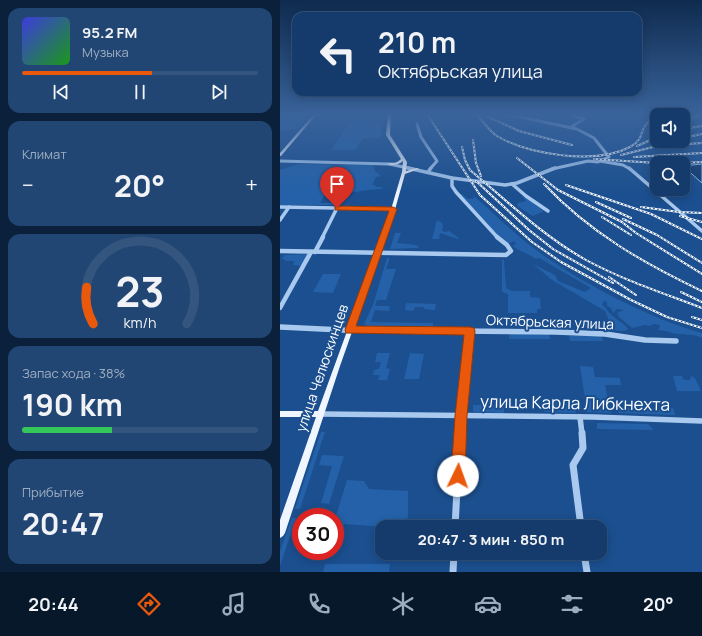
<!DOCTYPE html>
<html lang="ru">
<meta charset="utf-8">
<style>
:root{--surface:#143b6b;--page:#214673;--text:#f1f3f6;--muted:#9dadc1;--line:#33557e;--accent:#ea580c}
body{margin:0;font-family:Manrope,sans-serif;background:var(--page);color:var(--text);height:100vh;display:flex;flex-direction:column;font-size:15px;white-space:nowrap}
*{box-sizing:border-box;margin:0}
p{font-size:13px;color:var(--muted)}
.icon{flex:none;width:22px;height:22px;fill:none;stroke:currentColor;stroke-width:2;stroke-linecap:round;stroke-linejoin:round}
.map{position:relative;flex:1;overflow:hidden}
.sheet{display:flex;flex-direction:column;gap:8px;padding:8px;background:#0b203b;width:280px}
.sheet>*{flex:none}
.top-card{position:absolute;left:12px;top:12px;width:350px;height:84px;border-radius:12px;box-shadow:0 2px 10px #0003,0 0 0 1px var(--line);background:#143b6b;color:var(--text);overflow:hidden}
.buttons{position:absolute;left:370px;top:108px;display:grid;gap:8px}
.buttons a{display:grid;place-items:center;width:40px;height:40px;border-radius:8px;background:var(--surface);box-shadow:0 2px 10px #0003,0 0 0 1px var(--line);font-size:20px}
.speed{position:absolute;left:12px;top:508px;display:flex;gap:8px;font-size:20px;font-weight:700;text-align:center}
.speed>*{display:grid;place-content:center;width:52px;height:52px;border-radius:50%;background:var(--surface);box-shadow:0 2px 10px #0003,0 0 0 1px var(--line);line-height:1}
.speed .limit{border:6px solid #d22;background:#fff;color:#111}
.pin{position:absolute;display:grid;place-items:center;width:34px;height:34px;color:#fff;margin:-41px -17px;border-radius:50% 50% 50% 0;rotate:-45deg;box-shadow:0 0 4px #0007}
.pin .icon{rotate:45deg}
.me{position:absolute;width:44px;margin:-22px;rotate:3deg;stroke-linejoin:round;filter:drop-shadow(0 0 3px #0008)}
.turn{display:flex;align-items:center;gap:14px;height:84px;padding:0 20px;font-size:18px}
.turn .icon{width:52px;height:52px;stroke-width:2.5}
.turn b{display:block;font-size:28px;line-height:34px}
.big{font-size:30px;font-weight:700;line-height:1.1}
.sheet .card{flex:1;display:flex;flex-direction:column;justify-content:center;gap:6px;min-width:0;padding:0 14px;border-radius:12px;background:var(--page)}
.sheet .dial{align-items:center;gap:0}
.dial svg{height:104px;overflow:visible;fill:none;stroke:var(--line);stroke-width:7;stroke-linecap:round;text-anchor:middle}
.dial text{fill:var(--text);stroke:none}
.song{display:flex;align-items:center;gap:12px}
.cover{width:48px;height:48px;border-radius:6px;background:linear-gradient(135deg,hsl(240 70% 55%),hsl(120 70% 35%))}
.played{height:4px;border-radius:2px;background:linear-gradient(90deg,var(--accent) 55%,var(--line) 55%)}
.keys{display:flex;justify-content:space-around;direction:ltr}
.heat{display:flex;justify-content:space-between;align-items:center;font-size:22px;direction:ltr}
.charge{height:6px;border-radius:3px;background:linear-gradient(90deg,#34c759 38%,var(--line) 0)}
.trip{position:absolute;left:95px;top:520px;width:232px;height:40px;border-radius:12px;background:var(--surface);box-shadow:0 2px 10px #0003,0 0 0 1px var(--line);font-weight:700;line-height:40px;text-align:center}
.tab-bar{display:flex;height:64px;justify-content:space-around;align-items:center;background:#08182b;color:var(--muted)}
.tab-bar .icon{width:28px;height:28px}
.tab-bar .active{color:var(--accent)}
.tab-bar b{font-size:18px;color:var(--text)}
main{display:flex;flex:1;min-height:0}
.map>svg:first-child{display:block}
.green{fill:#2461a8}
.water{fill:#123a6d;stroke:#9cc4f0}
.lines{fill:none;stroke-linecap:round;stroke-linejoin:round}
.minor-far4{stroke:#a9c9ee;stroke-width:3}
.minor-far3{stroke:#a9c9ee;stroke-width:3.5}
.minor-far2{stroke:#a9c9ee;stroke-width:4.5}
.minor-far1{stroke:#a9c9ee;stroke-width:5.5}
.minor{stroke:#a9c9ee;stroke-width:7}
.major{fill:#f0f6ff;fill-rule:evenodd}
.rail-casing{stroke:#fff;stroke-width:2}
.rail{stroke:#1b4f8f;stroke-width:1;stroke-dasharray:2;stroke-linecap:butt}
.route{fill:#ea580c;stroke:#983908}
.labels{text-anchor:middle;stroke-width:4;stroke-linejoin:round;paint-order:stroke}
.street-label{font-size:14px;fill:#fff;stroke:#1b4f8f}
.near-street-label{font-size:17px;fill:#fff;stroke:#1b4f8f}
</style>
<main>
<section class="sheet">
<div class="card">
<div class="song"><i class="cover"></i><div><b>95.2 FM</b><p>Музыка</p></div></div>
<div class="played"></div>
<div class="keys"><svg class="icon" aria-label="previous" viewBox="0 0 24 24"><path d="M18 5L8 12l10 7zM5 5v14"/></svg><svg class="icon" aria-label="pause" viewBox="0 0 24 24"><path d="M8 5v14M16 5v14"/></svg><svg class="icon" aria-label="next" viewBox="0 0 24 24"><path d="M6 5l10 7-10 7zM19 5v14"/></svg></div>
</div>
<div class="card"><p>Климат</p>
<div class="heat"><a>−</a><b class="big">20°</b><a>+</a></div>
</div>
<div class="card dial"><svg viewBox="0 0 100 80">
<path d="M14 69A42 42 0 1 1 86 69"/>
<path d="M14 69A42 42 0 0 1 9 41" stroke="#ea580c"/>
<text x="50" y="56" font-size="32" font-weight="700">23</text>
<text x="50" y="72" font-size="11">km/h</text>
</svg></div>
<div class="card"><p>Запас хода · 38%</p><b class="big">190 km</b><div class="charge"></div></div>
<div class="card"><p>Прибытие</p><b class="big">20:47</b></div>
</section>
<div class="map">
<svg width="422" height="572" viewBox="0 0 422 572">
<rect width="100%" height="100%" fill="#1b4f8f"/>
<g class="green">
<path d="M0,114H30L17,130H0Z"/>
<path d="M70,122H101V136L98,138H83L75,150H51Z"/>
<path d="M18,164L94,165L93,167H95L94,170L101,176L96,177L92,185H96L95,187H103L102,189C89,189 77,193 64,192L63,195H45L40,203H60L59,205H0V170Z"/>
<path d="M182,194L188,199L194,198L193,195C216,215 238,238 263,255C306,285 371,319 422,333V338C414,334 408,335 400,334C392,334 386,330 378,330L380,325L374,324L369,326L365,325L352,328L339,317L337,313L344,310L337,309L333,313L331,308L327,306V302L324,301L322,305C327,308 328,313 333,316C338,321 344,323 348,329L344,331L333,330L325,311L272,280L253,264L275,275L278,281L285,284L305,292L311,288L259,258L256,259C248,254 240,251 232,246L236,244L234,241L228,244L211,229L208,224L179,195Z"/>
<path d="M243,196H244L264,211L253,216L237,206L238,203L246,201Z"/>
<path d="M157,220L162,223L163,226L162,230L165,232L169,231L179,238L178,239L160,233L159,239H152Z"/>
<path d="M115,233H121L117,243L130,244L139,246L138,248L110,249Z"/>
<path d="M28,254L22,266L13,265L14,261H6L2,258L5,255Z"/>
<path d="M107,258H110L106,269H116L106,300H97L95,306H110L109,311L95,310L91,322L153,323V327L87,326L84,324L93,305Z"/>
<path d="M222,259L224,260L226,288L232,291H250V297L260,298L261,309H257V313H228V294L222,292Z"/>
<path d="M43,274H61L53,293L33,292Z"/>
<path d="M126,303L156,304L155,310L144,309V307H135L133,311L125,310Z"/>
<path d="M229,334H269L270,339H229Z"/>
<path d="M289,336H321L323,341H290Z"/>
<path d="M97,353H110L106,368L110,369L107,380H98L100,375H93L94,370L99,369L101,362H95Z"/>
<path d="M130,353L144,354L139,379H124Z"/>
<path d="M300,366L313,367L315,377L340,378L341,385H325L331,413L307,412Z"/>
<path d="M393,376H402L404,380H410L411,376L415,378L421,391H397Z"/>
<path d="M263,401L294,402L296,413L264,412Z"/>
<path d="M193,405H224V413L193,412Z"/>
<path d="M336,407L393,408L395,415L339,413Z"/>
<path d="M317,423L368,424L374,430L317,429Z"/>
<path d="M41,432H45L20,509H15Z"/>
<path d="M42,455L64,456L49,504L41,503L52,466L39,465Z"/>
<path d="M67,480L84,481L89,489L128,491V515L126,526L106,527L64,524L56,554L45,552L55,551V519Z"/>
<path d="M12,518H16L0,566V551Z"/>
<path d="M45,564H110L109,572H43Z"/>
</g>
<path class="water" d="M422,164V183L403,166Z"/>
<g class="lines">
<g class="minor-far4">
<path d="M227,114L297,129L314,138L329,157L318,162L308,161L272,169"/>
<path d="M137,124L141,137L157,161L150,169"/>
<path d="M291,127L304,119L294,116"/>
<path d="M0,161L109,164L133,169"/>
<path d="M320,161L343,165L350,169"/>
</g>
<g class="minor-far3">
<path d="M128,168L172,178L225,185L237,183L275,168"/>
<path d="M349,168L422,231"/>
<path d="M148,172L151,168"/>
<path d="M172,178V186L176,192L218,238"/>
<path d="M232,184L246,196L268,211"/>
<path d="M0,207L113,209"/>
<path d="M0,220L9,207"/>
<path d="M42,238L57,208"/>
</g>
<g class="minor-far2">
<path d="M0,251L226,255L231,251L227,245L217,237"/>
<path d="M35,252L43,237"/>
<path d="M0,308L31,252"/>
</g>
<g class="minor-far1">
<path d="M0,327L62,330L276,332L325,334L365,340L396,341"/>
<path d="M40,414L313,417L422,421"/>
<path d="M300,417L302,434"/>
<path d="M180,434L190,331"/>
</g>
<g class="minor">
<path d="M175,527L180,433"/>
<path d="M301,527L293,465L303,448L302,433"/>
<path d="M304,553L307,572"/>
<path d="M173,572L174,553"/>
</g>
<g class="major">
<path d="M34,114H37L1,156H0V153Z"/>
<path d="M108,114H111L110,135L127,162L126,171L137,168L139,169L125,174L114,213L60,366L5,533L3,536L0,538V520L36,417H0V411H38L110,213L122,172L123,161C119,165 111,166 107,164C113,161 115,165 121,159L106,135Z"/>
</g>
<defs>
<g id="rail">
<path d="M147,114L200,195L252,242L281,262L351,300L387,317L422,328"/>
<path d="M196,114C203,121 209,131 217,136C249,155 316,165 350,147C365,139 359,131 367,123C370,120 374,118 377,116"/>
<path d="M202,114L239,131L292,145"/>
<path d="M403,121L422,115"/>
<path d="M403,129L422,126"/>
<path d="M403,138L422,134"/>
<path d="M193,140L196,163L201,176"/>
<path d="M357,146L377,137"/>
<path d="M182,147L185,160L190,170C227,201 263,236 306,260C343,280 383,293 422,308"/>
<path d="M341,155L377,146L422,143"/>
<path d="M354,157L422,153"/>
<path d="M237,158L278,190L342,222L356,233L422,274"/>
<path d="M314,159L377,163"/>
<path d="M403,163L422,162"/>
<path d="M196,181L249,230L273,249L333,283"/>
<path d="M264,184C309,232 363,263 422,291"/>
<path d="M286,185L371,214L422,239"/>
<path d="M316,202L351,218"/>
<path d="M361,207L399,212L422,213"/>
<path d="M400,216L422,222"/>
<path d="M322,217L351,235"/>
<path d="M343,219L377,235L422,263"/>
<path d="M329,277L356,295"/>
<path d="M401,292L422,302"/>
<path d="M412,317L422,320"/>
</g>
</defs>
<use href="#rail" class="rail-casing"/>
<use href="#rail" class="rail"/>
</g>
<linearGradient id="sky" x2="0" y2="1"><stop stop-color="#0f2b4f"/><stop offset="0.59" stop-color="#39639b"/><stop offset="1" stop-color="#39639b" stop-opacity="0"/></linearGradient>
<rect width="422" height="194" fill="url(#sky)"/>
<path class="route" d="M55,206L113,207L117,209L76,326L190,327L194,328L195,331L187,416L185,476L183,481L178,483L173,481L171,476L175,416L184,335L66,333L65,330L109,211L57,210H55Z"/>
<g class="labels">
<g class="street-label">
<text transform="translate(270 322) rotate(2)" y="5">Октябрьская улица</text>
<text transform="translate(42 368) rotate(-71)" y="5">улица Челюскинцев</text>
</g>
<g class="near-street-label">
<text transform="translate(295 403) rotate(1)" y="6">улица Карла Либкнехта</text>
</g>
</g>
</svg>
<div class="buttons">
<a><svg class="icon" aria-label="sound" viewBox="0 0 24 24"><path d="M4 9h4l5-4v14l-5-4H4zM17 9q2 3 0 6"/></svg></a>
<a><svg class="icon" aria-label="search" viewBox="0 0 24 24"><circle cx="10" cy="10" r="6"/><path d="M15 15l6 6"/></svg></a>
</div>
<div class="speed"><div class="limit">30</div></div>
<div class="pin" style="left:57px;top:208px;background:#d93025"><svg class="icon" aria-label="arrive" viewBox="0 0 24 24"><path d="M6 21V4h12l-3 4 3 4H6"/></svg></div>
<svg class="me" style="left:178px;top:476px" viewBox="-20 -20 40 40"><circle r="19" fill="#fff"/><path d="M0-13L10 11 0 6-10 11z" fill="#ea580c"/></svg>
<div class="trip">20:47 · 3 мин · 850 m</div>
<div class="top-card">
<div class="turn"><svg class="icon" aria-label="left" viewBox="0 0 24 24"><path d="M17 20v-9H6M10 6l-5 5 5 5"/></svg><div><b>210 m</b>Октябрьская улица</div></div>
</div>
</div>
</main>
<nav class="tab-bar">
<b>20:44</b>
<svg class="icon active" aria-label="directions" viewBox="0 0 24 24"><path d="M12 3l9 9-9 9-9-9zM9 14v-3h6M13 9l2 2-2 2"/></svg>
<svg class="icon" aria-label="music" viewBox="0 0 24 24"><path d="M9 18V5l10-2v13"/><circle cx="6" cy="18" r="3"/><circle cx="16" cy="16" r="3"/></svg>
<svg class="icon" aria-label="phone" viewBox="0 0 24 24"><path d="M5 4h4l2 5-3 2q2 4 5 5l2-3 5 2v4C11 20 4 13 5 4z"/></svg>
<svg class="icon" aria-label="climate" viewBox="0 0 24 24"><path d="M12 3v18M4 7l16 10M4 17L20 7"/></svg>
<svg class="icon" aria-label="car" viewBox="0 0 24 24"><path d="M5 17H2v-5l4-1 3-4h7l3 4 3 1v5h-3M9 17h6M6 11h13"/><circle cx="7" cy="17" r="2"/><circle cx="17" cy="17" r="2"/></svg>
<svg class="icon" aria-label="filters" viewBox="0 0 24 24"><path d="M4 7h16M4 17h16"/><circle cx="9" cy="7" r="2"/><circle cx="15" cy="17" r="2"/></svg>
<b>20°</b>
</nav>
